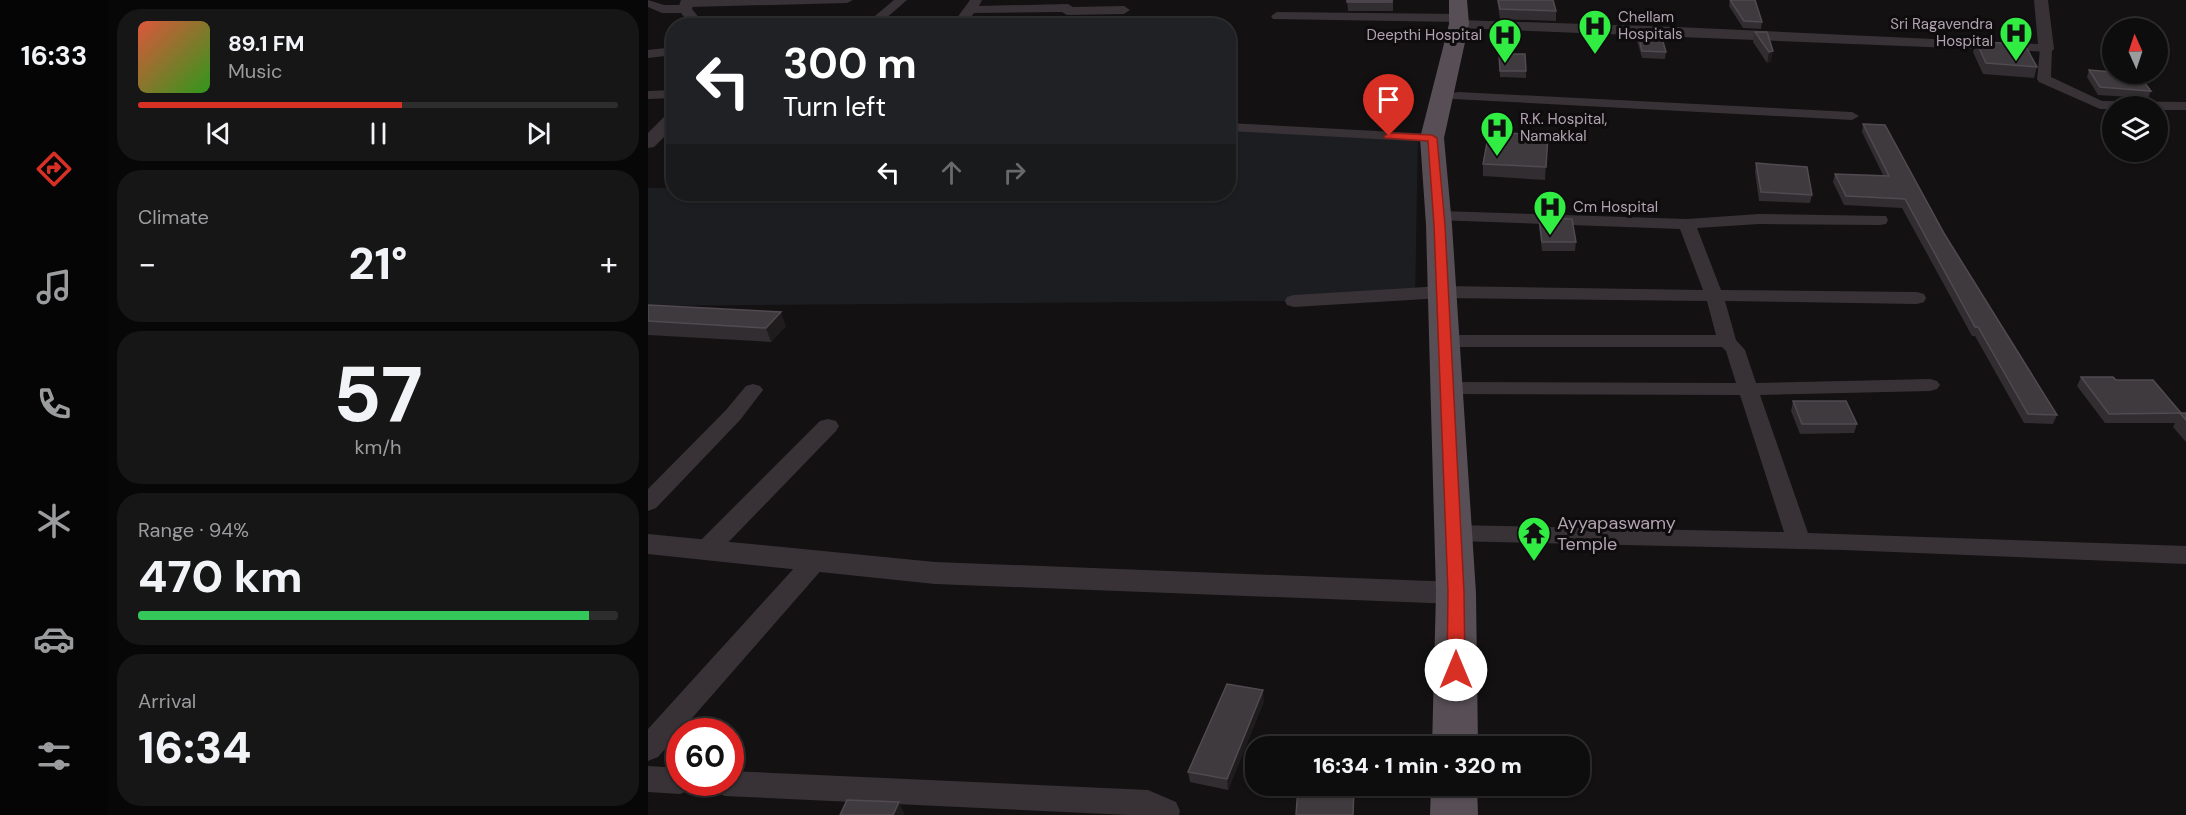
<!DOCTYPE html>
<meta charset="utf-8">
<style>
:root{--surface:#0e0d0e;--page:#171617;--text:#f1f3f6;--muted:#9b9c9e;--line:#2e2d2e;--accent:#d93025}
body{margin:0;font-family:"DM Sans",sans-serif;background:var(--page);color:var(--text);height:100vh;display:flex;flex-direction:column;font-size:22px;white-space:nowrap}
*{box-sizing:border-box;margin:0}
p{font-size:20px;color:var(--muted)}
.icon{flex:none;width:33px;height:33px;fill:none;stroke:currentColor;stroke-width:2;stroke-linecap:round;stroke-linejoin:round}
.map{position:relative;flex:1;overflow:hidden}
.details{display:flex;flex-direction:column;gap:9px;padding:9px;background:#080708;width:540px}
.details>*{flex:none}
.hud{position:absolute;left:18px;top:18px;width:570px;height:183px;border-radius:24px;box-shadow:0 2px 4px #0004,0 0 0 2px var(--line);background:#202124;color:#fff;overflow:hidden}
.needle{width:39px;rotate:357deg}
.controls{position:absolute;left:1454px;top:18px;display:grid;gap:12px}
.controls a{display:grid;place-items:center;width:66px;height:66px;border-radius:50%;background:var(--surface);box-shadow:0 2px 4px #0004,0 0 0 2px var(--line);font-size:30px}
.speed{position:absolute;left:18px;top:718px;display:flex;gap:12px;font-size:30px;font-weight:700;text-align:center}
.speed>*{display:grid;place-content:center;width:78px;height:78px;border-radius:50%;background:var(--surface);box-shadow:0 2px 4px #0004,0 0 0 2px var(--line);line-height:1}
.speed .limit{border:9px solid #d22;background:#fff;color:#111}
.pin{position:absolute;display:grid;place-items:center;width:51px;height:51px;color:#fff;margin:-62px -26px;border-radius:50% 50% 50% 0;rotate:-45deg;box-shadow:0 0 6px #0007}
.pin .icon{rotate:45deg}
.me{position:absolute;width:66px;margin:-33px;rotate:0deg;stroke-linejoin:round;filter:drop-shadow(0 0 4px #0008)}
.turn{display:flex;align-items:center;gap:21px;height:126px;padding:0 18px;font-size:27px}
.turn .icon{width:78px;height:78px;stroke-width:2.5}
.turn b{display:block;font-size:42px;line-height:51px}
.lanes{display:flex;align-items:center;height:57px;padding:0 18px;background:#0003;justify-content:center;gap:30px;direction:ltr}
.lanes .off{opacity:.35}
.big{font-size:45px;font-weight:800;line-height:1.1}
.details .tile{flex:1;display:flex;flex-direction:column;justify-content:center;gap:9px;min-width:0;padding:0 21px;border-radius:24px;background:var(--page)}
.details .dial{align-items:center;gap:0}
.dial b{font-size:78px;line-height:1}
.song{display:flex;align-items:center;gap:18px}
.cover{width:72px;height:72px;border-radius:9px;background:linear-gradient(135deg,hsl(10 70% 55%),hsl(110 70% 35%))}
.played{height:6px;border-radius:3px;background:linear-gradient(90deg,var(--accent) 55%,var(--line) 55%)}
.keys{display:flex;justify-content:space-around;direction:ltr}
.heat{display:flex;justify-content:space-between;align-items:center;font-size:33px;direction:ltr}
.charge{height:9px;border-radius:4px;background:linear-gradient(90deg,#34c759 94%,var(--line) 0)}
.trip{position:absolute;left:597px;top:736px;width:345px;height:60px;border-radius:24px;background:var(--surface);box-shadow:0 2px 4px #0004,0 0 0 2px var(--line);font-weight:800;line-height:60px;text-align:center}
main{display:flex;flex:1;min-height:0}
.menu{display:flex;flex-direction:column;width:108px;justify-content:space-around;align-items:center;background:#060506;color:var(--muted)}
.menu .icon{width:42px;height:42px}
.menu .selected{color:var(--accent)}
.menu b{font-size:27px;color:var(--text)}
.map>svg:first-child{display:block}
.green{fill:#1b1d20}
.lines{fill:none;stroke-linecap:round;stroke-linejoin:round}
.minor{fill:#383236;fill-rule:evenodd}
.tertiary{fill:#383236;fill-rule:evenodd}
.primary{fill:#574f55;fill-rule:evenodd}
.wall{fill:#312d30}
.shaded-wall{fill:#1f1c1e}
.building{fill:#3f3a3e;stroke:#514a50;stroke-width:1.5}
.route{fill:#d93025;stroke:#8d1f18;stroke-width:1.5}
.labels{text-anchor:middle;stroke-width:6;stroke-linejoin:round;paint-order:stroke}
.far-poi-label{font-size:15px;fill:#b3a3b1;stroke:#0e0c0d;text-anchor:start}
.poi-label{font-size:18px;fill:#b3a3b1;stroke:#0e0c0d;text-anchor:start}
</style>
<main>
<nav class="menu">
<b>16:33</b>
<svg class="icon selected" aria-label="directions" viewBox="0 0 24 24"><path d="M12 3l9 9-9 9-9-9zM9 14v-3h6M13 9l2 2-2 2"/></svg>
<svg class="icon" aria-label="music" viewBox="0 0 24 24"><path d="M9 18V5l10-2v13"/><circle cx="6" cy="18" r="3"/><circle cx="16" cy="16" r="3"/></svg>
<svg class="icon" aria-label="phone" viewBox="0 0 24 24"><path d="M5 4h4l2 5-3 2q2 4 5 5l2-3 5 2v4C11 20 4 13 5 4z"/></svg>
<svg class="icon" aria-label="climate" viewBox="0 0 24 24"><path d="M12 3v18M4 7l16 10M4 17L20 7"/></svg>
<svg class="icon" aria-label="car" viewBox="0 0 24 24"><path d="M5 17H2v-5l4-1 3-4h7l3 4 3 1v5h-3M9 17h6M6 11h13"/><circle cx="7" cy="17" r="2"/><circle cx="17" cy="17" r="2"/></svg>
<svg class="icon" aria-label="filters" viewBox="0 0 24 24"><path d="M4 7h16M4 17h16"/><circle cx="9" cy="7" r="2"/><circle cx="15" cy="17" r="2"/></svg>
</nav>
<section class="details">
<div class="tile">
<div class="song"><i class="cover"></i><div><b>89.1 FM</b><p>Music</p></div></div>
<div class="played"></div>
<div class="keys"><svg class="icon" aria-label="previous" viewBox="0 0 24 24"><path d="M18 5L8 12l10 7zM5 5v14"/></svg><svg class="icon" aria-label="pause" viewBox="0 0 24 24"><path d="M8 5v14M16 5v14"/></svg><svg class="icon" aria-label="next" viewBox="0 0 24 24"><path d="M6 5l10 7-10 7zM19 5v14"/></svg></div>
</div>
<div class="tile"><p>Climate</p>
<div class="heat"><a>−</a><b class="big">21°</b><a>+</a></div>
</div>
<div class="tile dial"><b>57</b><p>km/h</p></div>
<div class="tile"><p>Range · 94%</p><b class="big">470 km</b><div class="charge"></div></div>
<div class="tile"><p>Arrival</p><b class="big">16:34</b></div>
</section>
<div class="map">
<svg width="1538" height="815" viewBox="0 0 1538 815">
<rect width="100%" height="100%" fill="#131112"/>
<path class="green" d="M581,130L770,139L767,300L0,306V188H25L26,194H580Z"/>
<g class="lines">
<g class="minor">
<path d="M0,0L16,5H34L35,2L39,0H205L199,3L42,7L41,12L37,13H14L0,7Z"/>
<path d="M246,0H259L229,26H215Z"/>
<path d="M322,0H334L331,6L420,4L425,7L476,6L482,10L476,14L419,15L414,12L326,13L316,26H303Z"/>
<path d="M629,12L811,14L817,18L811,22L625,19L623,16Z"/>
<path d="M1398,45L1404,49L1403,77L1454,101L1538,102V110H1509V106H1464V109H1452L1391,82L1389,79L1392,49Z"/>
<path d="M26,47V55L0,58V50Z"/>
<path d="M26,90V98L0,99V91Z"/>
<path d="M810,92L1204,112L1211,116L1204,120L805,99L803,96L805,93Z"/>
<path d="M580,123L784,134L791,138L784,142L580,131Z"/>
<path d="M793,211L1039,219L1111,214L1238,216L1240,220L1238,224L1232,225L1111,224L1049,228L1073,290L1269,292L1276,294L1278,298L1276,302L1269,304L1077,301L1088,340L1097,350L1108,383L1282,379L1289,381L1292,385L1289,389L1282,391L1112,395L1160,533L1538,546V564L1196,550L804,541L796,539L792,533L796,527L804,525L1136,532L1092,395L798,394L791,392L788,388L791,384L798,382L1088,383L1078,351L1074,347H796L789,345L786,341L789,337L796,335H1068L1059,301L794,298L646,307L639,305L637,301L639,297L646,295L794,286L1055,290L1032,229L787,220L785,216L787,212Z"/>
<path d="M105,384L112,386L115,390L92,420L8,508L0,511V489L78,410L98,386Z"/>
<path d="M180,419L188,421L191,426L188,431L67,556L58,558L49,556L46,550L49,544L172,421Z"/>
<path d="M167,552L176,555L179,561L176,567L10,757L0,761V729L158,555Z"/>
<path d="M0,766L32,768V783H46L42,790L32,794L0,792Z"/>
<path d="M82,771L500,790L528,802L532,811L531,815H480L77,796L67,792L62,783H82Z"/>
</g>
<g class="tertiary">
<path d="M33,0H47L44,9L58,26H43L30,9Z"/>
<path d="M1386,0H1400L1406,49L1403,52L811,28L804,24L811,20L1029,27L1390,44Z"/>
<path d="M26,112V127L6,147L0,148V133L20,113Z"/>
<path d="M0,534L287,562L808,582L819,585L823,593L819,601L808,604L287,584L0,554Z"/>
</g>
<g class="primary">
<path d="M801,0H819L821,24L796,138L804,225L828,593L830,747H784L788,593L778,225L772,138L801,24Z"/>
<path d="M783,786H829L830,815H782Z"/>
</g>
</g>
<g class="wall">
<path d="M699,0H745V11H700Z"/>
<path d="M849,0H905L908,11V21L852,19Z"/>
<path d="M1082,0L1114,22L1113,29L1095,28L1081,6Z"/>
<path d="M989,30L1018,52L1017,59L994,58L988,37Z"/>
<path d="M1107,32H1119L1123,61L1119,63L1105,42Z"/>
<path d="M1328,41L1389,67L1386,78L1335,74L1325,52Z"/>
<path d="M851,54L878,71V78L852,77Z"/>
<path d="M1441,70L1503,91L1500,98L1450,95L1439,77Z"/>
<path d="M1215,124L1297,235L1409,415L1405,424L1376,423L1327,336H1324L1254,208L1196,205L1185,182L1187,174L1235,175L1214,132Z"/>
<path d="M900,135L897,180L835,176V164Z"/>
<path d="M1108,163L1164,195L1162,203L1111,201L1107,172Z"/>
<path d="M891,218L928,242L927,251H894L891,226Z"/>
<path d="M0,305L138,326L123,342L0,335Z"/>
<path d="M1433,377L1468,380L1532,413H1538V442L1525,427L1527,423H1457L1429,386Z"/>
<path d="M1145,401L1209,424L1206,433L1152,434L1143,411Z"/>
<path d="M616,701L580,790L542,782L540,772Z"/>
</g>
<g class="shaded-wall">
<path d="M1125,51L1123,61L1119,63L1121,52Z"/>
<path d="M133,312L138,326L123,342L118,328Z"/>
<path d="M615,690L616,701L580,790L579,779Z"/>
<path d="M706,788V815H705Z"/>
<path d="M251,802L257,815H245Z"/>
</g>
<g class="building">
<rect x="699" y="0" width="45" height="2"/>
<path d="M850,0H905L908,11L852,9Z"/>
<path d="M1082,0H1107L1114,22L1096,21Z"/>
<path d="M989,30L1012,31L1018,52L994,51Z"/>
<path d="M1107,32H1119L1125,51L1121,52Z"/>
<path d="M1328,41L1377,45L1389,67L1338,63Z"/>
<path d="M851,54H877L878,71H852Z"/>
<path d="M1441,70L1464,72V74H1490L1503,91L1452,87Z"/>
<path d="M1215,124L1237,125L1297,235L1409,415L1380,414L1330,327H1327L1257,199L1198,196L1187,174L1241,176Z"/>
<path d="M841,132L900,135L898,167L835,164Z"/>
<path d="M1108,163L1159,167L1164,195L1113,192Z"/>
<path d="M891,218L924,219L928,242H894Z"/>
<path d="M0,305L133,312L118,328L0,321Z"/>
<path d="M1433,377H1465L1468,380H1505L1533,413L1461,414Z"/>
<path d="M1145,401H1198L1209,424H1154Z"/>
<path d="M1532,413H1538V420Z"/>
<path d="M579,684L615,690L579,779L540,772Z"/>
<path d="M650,788H706L705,815H648Z"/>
<path d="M199,800L251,802L245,815H192Z"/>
</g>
<path class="route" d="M741,133L784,135L789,138L797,225L816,592L817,670L814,675L808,677L802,675L799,670L800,592L786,225L780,141L737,138L736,136Z"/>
<defs>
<symbol id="hospital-pin" viewBox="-11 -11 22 30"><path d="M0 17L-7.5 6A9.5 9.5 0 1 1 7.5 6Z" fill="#30ec43" stroke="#0e0c0d"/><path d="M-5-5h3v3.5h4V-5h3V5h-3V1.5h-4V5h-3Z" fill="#111"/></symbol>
<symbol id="temple-pin" viewBox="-11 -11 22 30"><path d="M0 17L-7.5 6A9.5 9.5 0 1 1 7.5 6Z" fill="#30ec43" stroke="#0e0c0d"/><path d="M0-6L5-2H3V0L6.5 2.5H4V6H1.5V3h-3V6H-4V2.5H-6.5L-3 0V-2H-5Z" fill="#111"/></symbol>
</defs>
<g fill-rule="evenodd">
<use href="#hospital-pin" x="928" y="7" width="38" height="52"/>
<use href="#hospital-pin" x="1349" y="14" width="38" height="52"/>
<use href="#hospital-pin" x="838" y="16" width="38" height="52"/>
<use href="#hospital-pin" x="830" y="109" width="38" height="52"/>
<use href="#hospital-pin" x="883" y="188" width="38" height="52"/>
<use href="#temple-pin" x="867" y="514" width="38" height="52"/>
</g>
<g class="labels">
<g class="far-poi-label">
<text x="970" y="22">Chellam<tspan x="970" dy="17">Hospitals</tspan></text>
<text x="1345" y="29" text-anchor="end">Sri Ragavendra<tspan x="1345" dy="17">Hospital</tspan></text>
<text x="834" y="40" text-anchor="end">Deepthi Hospital</text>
<text x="872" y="124">R.K. Hospital,<tspan x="872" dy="17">Namakkal</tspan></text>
<text x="925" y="212">Cm Hospital</text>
</g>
<g class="poi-label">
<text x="909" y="529">Ayyapaswamy<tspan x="909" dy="21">Temple</tspan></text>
</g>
</g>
</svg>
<div class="controls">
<a><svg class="needle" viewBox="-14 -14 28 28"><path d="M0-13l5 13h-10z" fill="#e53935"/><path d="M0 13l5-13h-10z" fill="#9b9c9e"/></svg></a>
<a><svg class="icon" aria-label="layers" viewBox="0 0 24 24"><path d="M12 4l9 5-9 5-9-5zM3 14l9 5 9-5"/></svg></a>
</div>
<div class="speed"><div class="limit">60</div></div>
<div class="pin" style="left:741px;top:136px;background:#d93025"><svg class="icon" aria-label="arrive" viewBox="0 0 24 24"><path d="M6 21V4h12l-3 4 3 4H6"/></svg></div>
<svg class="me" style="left:808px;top:670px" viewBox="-20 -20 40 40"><circle r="19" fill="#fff"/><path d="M0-13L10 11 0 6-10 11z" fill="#d93025"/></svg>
<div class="trip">16:34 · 1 min · 320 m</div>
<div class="hud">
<div class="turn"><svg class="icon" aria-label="left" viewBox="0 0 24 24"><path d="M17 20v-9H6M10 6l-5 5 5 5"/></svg><div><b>300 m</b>Turn left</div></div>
<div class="lanes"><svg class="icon" aria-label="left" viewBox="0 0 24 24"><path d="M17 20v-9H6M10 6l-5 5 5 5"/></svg><svg class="icon off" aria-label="ahead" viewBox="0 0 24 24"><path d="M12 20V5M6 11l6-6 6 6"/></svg><svg class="icon off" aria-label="right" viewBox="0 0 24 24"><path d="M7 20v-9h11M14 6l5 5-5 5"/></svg></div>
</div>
</div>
</main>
